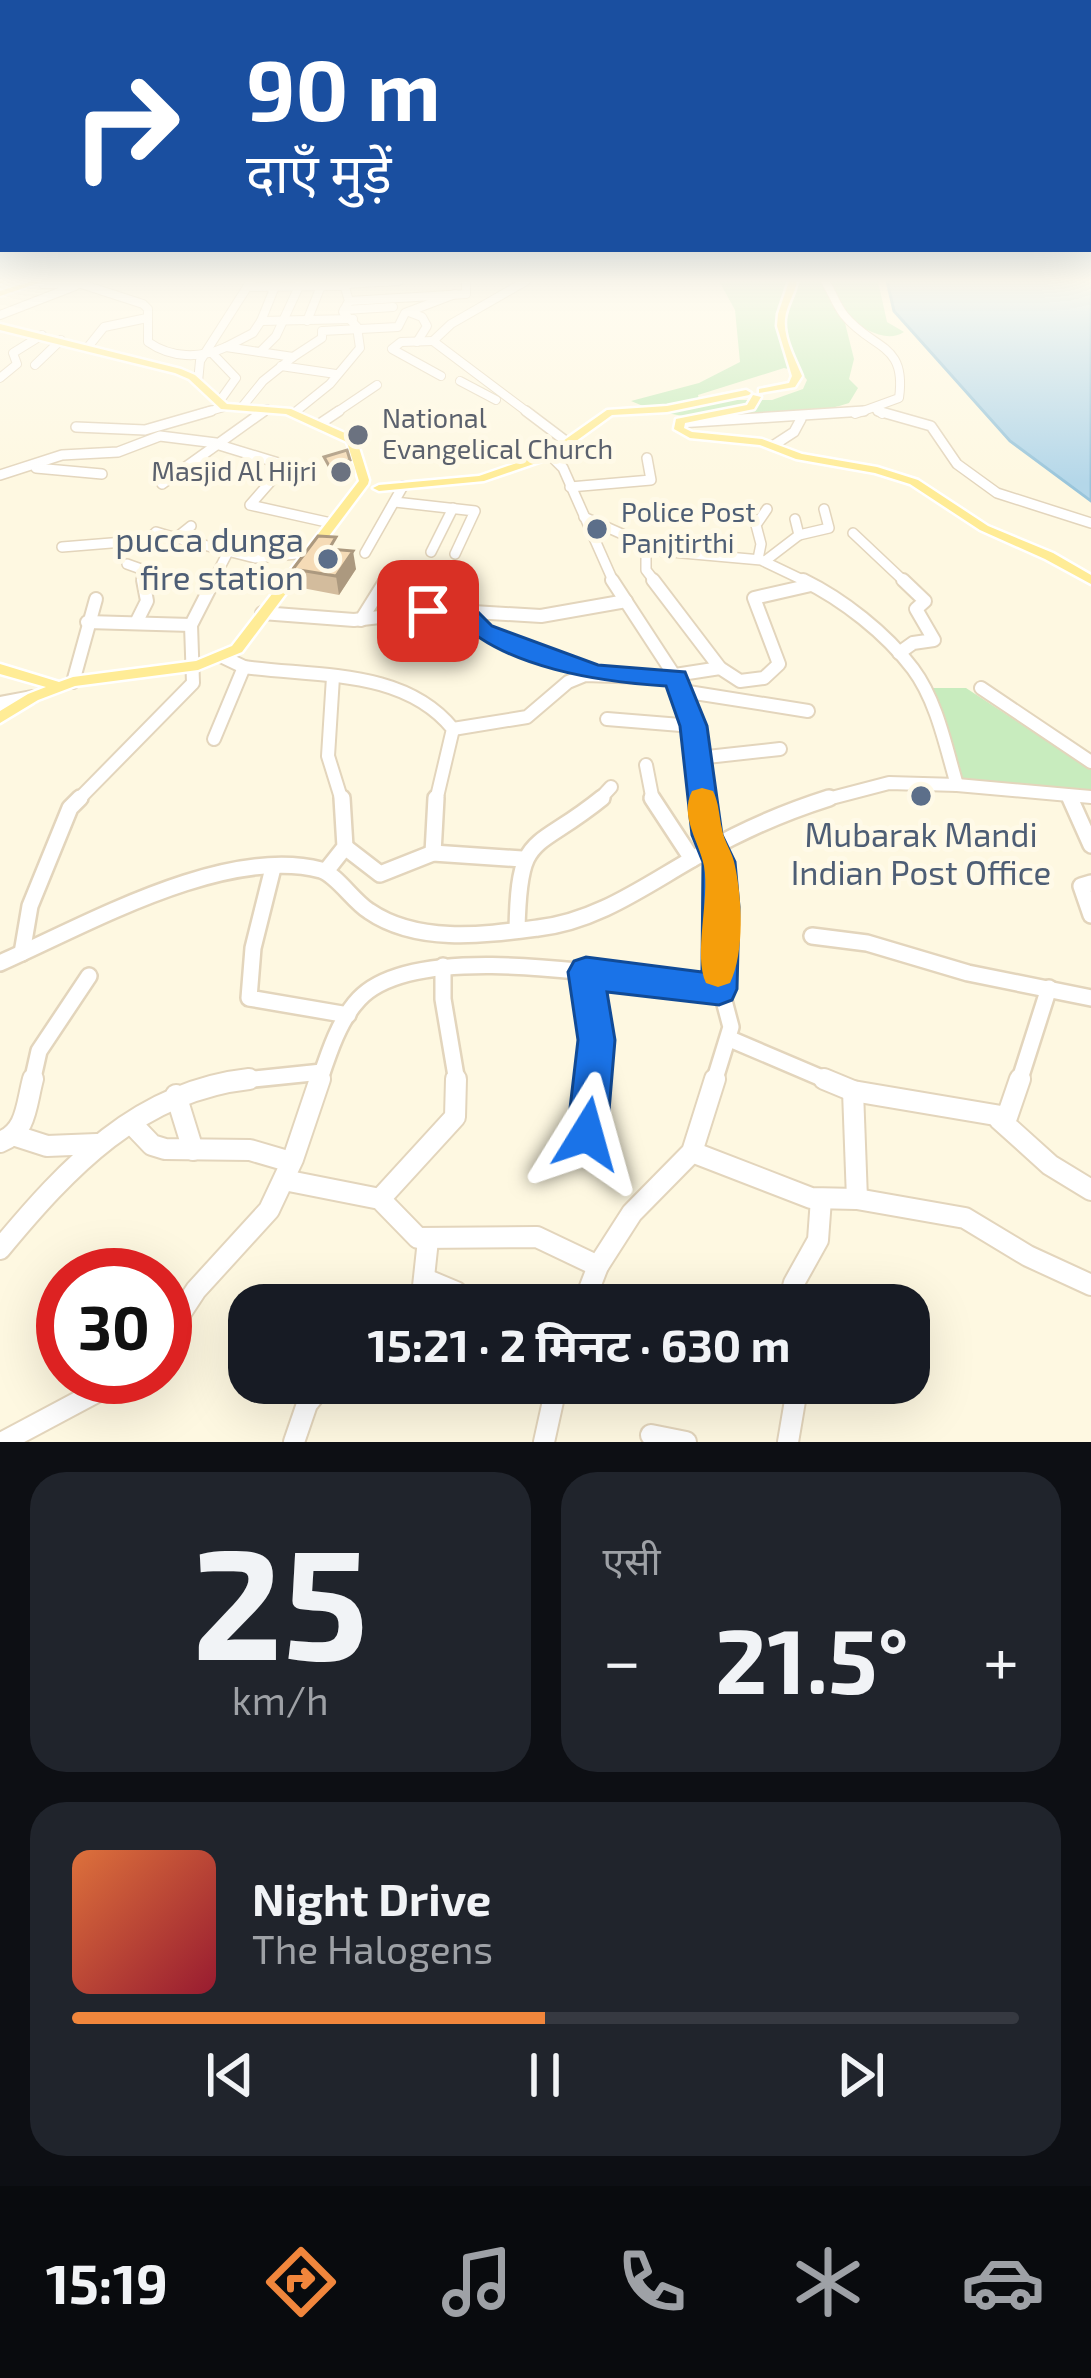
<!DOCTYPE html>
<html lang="hi">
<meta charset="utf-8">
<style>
:root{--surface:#171b24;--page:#20242c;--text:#f1f3f6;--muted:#9ea1a6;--line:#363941;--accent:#f1863c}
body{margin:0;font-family:"Exo 2","Noto Sans Devanagari",sans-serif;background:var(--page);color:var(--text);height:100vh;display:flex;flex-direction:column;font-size:45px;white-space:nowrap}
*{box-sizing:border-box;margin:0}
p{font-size:39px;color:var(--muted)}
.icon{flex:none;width:66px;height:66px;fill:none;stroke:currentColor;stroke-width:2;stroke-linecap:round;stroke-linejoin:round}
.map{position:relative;height:1442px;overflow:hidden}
.side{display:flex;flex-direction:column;gap:30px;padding:30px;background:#0d0f14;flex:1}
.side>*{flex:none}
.top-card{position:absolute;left:0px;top:0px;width:1092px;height:252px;box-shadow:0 12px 48px #0002;background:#1a4fa0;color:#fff;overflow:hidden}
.speed{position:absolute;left:36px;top:1248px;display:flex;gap:24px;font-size:60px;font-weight:700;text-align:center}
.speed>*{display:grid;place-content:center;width:156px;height:156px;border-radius:50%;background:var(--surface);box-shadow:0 12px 48px #0002;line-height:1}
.speed .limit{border:18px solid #d22;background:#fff;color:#111}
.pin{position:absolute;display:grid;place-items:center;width:102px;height:102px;color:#fff;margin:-51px;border-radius:24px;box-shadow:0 6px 18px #0006}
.me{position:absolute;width:132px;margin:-66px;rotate:8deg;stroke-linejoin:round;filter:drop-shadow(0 0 9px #0008)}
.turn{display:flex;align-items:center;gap:42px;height:252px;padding:0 48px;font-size:54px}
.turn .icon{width:156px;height:156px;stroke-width:2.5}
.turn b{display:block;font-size:84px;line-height:102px}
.big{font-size:90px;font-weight:700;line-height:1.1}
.side .tile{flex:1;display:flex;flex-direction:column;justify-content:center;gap:18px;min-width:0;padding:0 42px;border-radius:36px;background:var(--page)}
.side .dial{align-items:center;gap:0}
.dial b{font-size:156px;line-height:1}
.song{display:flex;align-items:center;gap:36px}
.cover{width:144px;height:144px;border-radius:18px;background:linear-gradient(135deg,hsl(20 70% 55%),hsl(350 70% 35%))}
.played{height:12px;border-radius:6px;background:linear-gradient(90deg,var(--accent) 50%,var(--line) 50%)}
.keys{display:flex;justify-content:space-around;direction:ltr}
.heat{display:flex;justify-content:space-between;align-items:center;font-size:66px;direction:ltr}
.side .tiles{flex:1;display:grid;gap:30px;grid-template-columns:1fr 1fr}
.tile:last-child{grid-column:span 2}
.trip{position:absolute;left:228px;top:1284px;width:702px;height:120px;border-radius:36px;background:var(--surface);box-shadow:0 12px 48px #0002;font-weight:700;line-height:120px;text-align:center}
.tab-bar{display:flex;height:192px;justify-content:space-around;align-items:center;background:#090b0e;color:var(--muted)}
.tab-bar .icon{width:84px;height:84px}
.tab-bar .current{color:var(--accent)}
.tab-bar b{font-size:54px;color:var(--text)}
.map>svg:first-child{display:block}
.green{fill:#c8ecbe;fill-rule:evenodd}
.water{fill:#b4d7e9;stroke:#99c5db;stroke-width:3}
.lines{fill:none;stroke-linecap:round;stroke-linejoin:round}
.minor-far4-casing{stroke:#e3d5bc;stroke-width:10}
.minor-far3-casing{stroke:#e3d5bc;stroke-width:12}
.minor-far2-casing{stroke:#e3d5bc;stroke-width:16}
.minor-far1-casing{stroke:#e3d5bc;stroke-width:20}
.minor-casing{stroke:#e3d5bc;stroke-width:24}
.major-casing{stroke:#fff;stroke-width:5}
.minor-far4{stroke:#fff;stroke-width:8}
.minor-far3{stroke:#fff;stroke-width:9}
.minor-far2{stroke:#fff;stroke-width:12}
.minor-far1{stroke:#fff;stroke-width:15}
.minor{stroke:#fff;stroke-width:20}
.major{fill:#ffec96;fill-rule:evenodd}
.wall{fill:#d3bc9d}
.shaded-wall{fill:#ac997f}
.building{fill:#f5dbb6;stroke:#ac997f;stroke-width:3}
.route{fill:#1a73e8;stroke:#114b97;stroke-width:3}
.slow{fill:#f59e0b}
.worship-dot{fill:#6b7280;stroke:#fffae8;stroke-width:4.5}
.service-dot{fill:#5c6f8a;stroke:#fffae8;stroke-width:4.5}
.labels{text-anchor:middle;stroke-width:10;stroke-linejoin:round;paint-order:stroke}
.far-worship-label{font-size:27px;fill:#5b616d;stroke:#fffae8;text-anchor:start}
.far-service-label{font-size:27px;fill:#4e5e75;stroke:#fffae8;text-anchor:start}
.service-label{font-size:33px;fill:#4e5e75;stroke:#fffae8;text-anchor:end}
</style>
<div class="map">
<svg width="1091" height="1442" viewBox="0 0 1091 1442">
<rect width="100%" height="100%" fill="#fef8e1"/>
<g class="green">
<path d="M719,281H878L887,322L904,332C884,345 866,325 845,323L854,359L849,379L858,388L849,403C786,423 693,429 631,401L699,383L740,362L735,310ZM784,368L801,372L807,380L803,389L772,400H699L698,395Z"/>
<path d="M930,688H966L1091,770V793L961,784Z"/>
</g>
<path class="water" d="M887,281H1091V501L1010,441L894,311Z"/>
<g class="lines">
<defs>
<g id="minor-far4">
<path d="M526,281L451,324L433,341L530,414"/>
<path d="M825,281C832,292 836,305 844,315C872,350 907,342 899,398L855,414"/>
<path d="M43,284L78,283L143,304L148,309V342C171,358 200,359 226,347"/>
<path d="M343,284L399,281"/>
<path d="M248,287L343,286"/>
<path d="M349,301L466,294V281"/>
<path d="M344,310L393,307"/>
<path d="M409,312L422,317L427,326L417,342"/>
<path d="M0,315L75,286"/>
<path d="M261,321L276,284"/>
<path d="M307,321L321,286"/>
<path d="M433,341L401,342L392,349L441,376"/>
<path d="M88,347L104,327L147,318"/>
<path d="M260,352L276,336L301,282"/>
<path d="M213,354L236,378L219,402"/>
<path d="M293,357L322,338V331L398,327L405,313L455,294"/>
<path d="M35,365L61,340"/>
<path d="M281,366L336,374"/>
<path d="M0,378L17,364L13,353L42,335"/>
<path d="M460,381L496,400"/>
<path d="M198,382L200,361L251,281"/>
<path d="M242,407L263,381L293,357L226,347L253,333L261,321L353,319"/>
<path d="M876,409L882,414"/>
<path d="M294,413L330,384L360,348L357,327L343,312L349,301L343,281"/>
<path d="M200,414L224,407"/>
<path d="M260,414L267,409"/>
<path d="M334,414L377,385"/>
</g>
<g id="minor-far3">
<path d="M526,411L567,442"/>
<path d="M878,411L931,426L957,464L997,493L1091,523"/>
<path d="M321,423L339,411"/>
<path d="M679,423L864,411"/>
<path d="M76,427L145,430L211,411"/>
<path d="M216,444L285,465L250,505L331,523"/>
<path d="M774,445L794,432L801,419"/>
<path d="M550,455L563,468L614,583"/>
<path d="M36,468L102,474"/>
<path d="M0,475L62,455L118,452L160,436L216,443"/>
<path d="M162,484L264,411"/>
<path d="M570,487L651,480L647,458"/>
<path d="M395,502L475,511L455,554"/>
<path d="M584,517L660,551L761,560L809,583"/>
<path d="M191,526L176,538L255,558L307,553"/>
<path d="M853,533L906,583"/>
<path d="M799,535L829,528L824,509"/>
<path d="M646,546V570L656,583"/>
<path d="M62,547L148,540L156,532L176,538"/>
<path d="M431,552L453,508"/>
<path d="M365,553L403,486"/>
<path d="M758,559L761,544L756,525L767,509"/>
<path d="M765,561L799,535L795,519"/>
<path d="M127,564L141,569L144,583"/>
<path d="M417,574L423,583"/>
<path d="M212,583L228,552"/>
<path d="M384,583L394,567"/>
<path d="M402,583L408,571"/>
</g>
<g id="minor-far2">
<path d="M421,580L440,610"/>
<path d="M612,580L676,678L693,726L703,801"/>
<path d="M653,580L720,668"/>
<path d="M803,580C842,599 886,633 913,669C937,701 946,748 957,785L889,783L820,801"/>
<path d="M464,612L484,632L595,673"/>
<path d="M262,613L354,620L440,610L541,616L626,601"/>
<path d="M382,619L403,580"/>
<path d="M361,620L386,580"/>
<path d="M137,621L147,601L143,580"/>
<path d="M87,622L191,625"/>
<path d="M899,653L913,643L934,640L916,609L925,601L903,580"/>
<path d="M223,657L244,667C315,677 404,668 453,729L436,801"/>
<path d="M675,675L720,668L740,681L764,678L779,664L754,598L811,585"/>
<path d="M333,677L328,756L342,801"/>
<path d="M73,682L96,599"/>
<path d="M981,688L1091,762"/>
<path d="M682,691L808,711"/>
<path d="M0,703L32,697"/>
<path d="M607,719L693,726"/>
<path d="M453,729L527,717L568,682L585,675L676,678"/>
<path d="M214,739L244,667"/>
<path d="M698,758L780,749"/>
<path d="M646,765L653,801"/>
<path d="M957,785L1091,797"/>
<path d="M1069,796L1071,801"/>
<path d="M77,801L193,683L191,625L214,580"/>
<path d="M598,801L611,787"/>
</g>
<g id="minor-far1">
<path d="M652,798L692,859"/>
<path d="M702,798L707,835L719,862L723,907L718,978L731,1027L714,1082"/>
<path d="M1070,798L1091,845"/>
<path d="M345,847L380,874L433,853L522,859"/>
<path d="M433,853L436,798"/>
<path d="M273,868L253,948L249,998L348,1015"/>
<path d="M326,871L345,847L342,798"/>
<path d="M1091,883L1081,886L1091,915"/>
<path d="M517,930C519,829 533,854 602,798"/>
<path d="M812,936L867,943L968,973L1091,998"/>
<path d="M22,953L30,906L70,808L80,798"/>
<path d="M0,963C86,925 225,845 321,870C337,875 353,901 369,911C417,944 483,935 538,928C600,921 650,882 703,853C743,830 785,812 829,798"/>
<path d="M443,966V999L457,1082"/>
<path d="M586,972L597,1040L593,1082"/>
<path d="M730,1039L831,1082"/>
<path d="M32,1082L39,1051L89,976"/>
<path d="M226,1082L322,1072"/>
<path d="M319,1082C328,1055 339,1020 359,999C419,935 636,981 719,989"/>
<path d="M1019,1082L1049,988"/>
</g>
<g id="minor">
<path d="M824,1079L853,1091L1007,1117L1020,1079"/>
<path d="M853,1091L857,1199"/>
<path d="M176,1095L193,1150"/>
<path d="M999,1119L1050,1165L1091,1190"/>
<path d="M131,1123L152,1145L165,1149L250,1150L291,1162"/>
<path d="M16,1136L47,1146L97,1144"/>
<path d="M587,1137L593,1079"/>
<path d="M0,1142C27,1132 26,1105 33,1079"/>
<path d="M692,1152L811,1198L857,1199L965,1218L1028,1256L1091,1285"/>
<path d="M284,1180L380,1199L418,1238L537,1237L598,1266"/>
<path d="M380,1199L455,1117L456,1079"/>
<path d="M0,1249C67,1168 139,1091 249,1079"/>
<path d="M425,1279L456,1292L469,1305"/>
<path d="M421,1305L428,1240"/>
<path d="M583,1305L598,1266L632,1213L692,1152L715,1079"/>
<path d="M788,1305L794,1283L818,1240L821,1199"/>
<path d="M165,1337L196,1290L269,1210L293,1159L320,1079"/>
<path d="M651,1435L686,1442"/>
<path d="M3,1442L125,1377"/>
<path d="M294,1442L307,1404L324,1383"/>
<path d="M544,1442L557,1383"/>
<path d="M788,1442L798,1383"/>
</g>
<g id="major">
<path d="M0,281H6L0,284Z"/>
<path d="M32,281H44L0,296V291Z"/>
<path d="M789,281H797C795,294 786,306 785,319C783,338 795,359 802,376L795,387L759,393V389L789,383L792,376L777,326L778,314Z"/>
<path d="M0,324L181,369L195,375L227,404L291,409L356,438L369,480L368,484L242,652L198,670L75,686L38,700L0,723V711L28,694L46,687L0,674V664L59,682L73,677L196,661L232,646L359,481L347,442L286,414L221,409L189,379L175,373L0,330Z"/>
<path d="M746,390L751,393L749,395L667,412L612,415L554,457L484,481L379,491L373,488L379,485L479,476L546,453L607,410L667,406Z"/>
<path d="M753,395L761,397L754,409L685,423L684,428L692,432L762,439L802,454L877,467L918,480L988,526L1053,553L1091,575V584L1045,559L980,530L910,484L875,473L796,459L760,445L690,438L674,429L676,419L747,405Z"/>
</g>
</defs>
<use href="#minor-far4" class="minor-far4-casing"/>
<use href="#minor-far3" class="minor-far3-casing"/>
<use href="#minor-far2" class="minor-far2-casing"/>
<use href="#minor-far1" class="minor-far1-casing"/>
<use href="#minor" class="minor-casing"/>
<use href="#major" class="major-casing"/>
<use href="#minor-far4" class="minor-far4"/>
<use href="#minor-far3" class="minor-far3"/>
<use href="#minor-far2" class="minor-far2"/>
<use href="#minor-far1" class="minor-far1"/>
<use href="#minor" class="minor"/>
<use href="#major" class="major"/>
</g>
<path class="wall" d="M338,549L356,569L339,595L297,587L293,569Z"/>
<g class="shaded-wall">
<path d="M350,460L352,474L332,479L329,466Z"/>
<path d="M353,551L356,569L339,595L336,576Z"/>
</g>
<g class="building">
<path d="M347,450L350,460L329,466L324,457Z"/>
<path d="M318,536L336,537L329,549L353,551L336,576L293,569Z"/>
</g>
<linearGradient id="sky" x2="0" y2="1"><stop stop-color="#93c2e8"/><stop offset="0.58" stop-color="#fffcf2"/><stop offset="1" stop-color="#fffcf2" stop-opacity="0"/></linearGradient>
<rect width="1091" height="483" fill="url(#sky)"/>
<path class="route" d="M428,604L473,607L492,626L598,665L685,672L707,726L722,835L735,862L739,907L737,989L732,1000L719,1005L607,992L615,1040L607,1134L602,1148L587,1154L573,1148L567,1134L578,1040L568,972L574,961L586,957L702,972L703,862L692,835L680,726L666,686C601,682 504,668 457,619L419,616V606Z"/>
<path class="slow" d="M702,788L713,791C719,803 719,816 722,829C724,842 733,853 735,866C742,898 745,952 730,983L718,987L706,983C693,955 710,900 704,866C699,841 679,816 692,791Z"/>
<g class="worship-dot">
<circle cx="358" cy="435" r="12"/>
<circle cx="341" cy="472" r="12"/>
</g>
<g class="service-dot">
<circle cx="597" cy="529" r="12"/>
<circle cx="328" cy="559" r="12"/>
<circle cx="921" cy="796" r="12"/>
</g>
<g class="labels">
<g class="far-worship-label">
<text x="382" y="428">National<tspan x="382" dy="31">Evangelical Church</tspan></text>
<text x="317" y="481" text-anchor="end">Masjid Al Hijri</text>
</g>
<g class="far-service-label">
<text x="621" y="522">Police Post<tspan x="621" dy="31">Panjtirthi</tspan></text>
</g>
<g class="service-label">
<text x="304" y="552">pucca dunga<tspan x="304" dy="38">fire station</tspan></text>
<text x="921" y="847" text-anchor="middle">Mubarak Mandi<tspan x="921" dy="38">Indian Post Office</tspan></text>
</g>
</g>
</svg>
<div class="speed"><div class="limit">30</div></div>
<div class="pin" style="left:428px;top:611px;background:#d93025"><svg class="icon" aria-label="arrive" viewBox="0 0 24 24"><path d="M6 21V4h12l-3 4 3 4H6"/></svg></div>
<svg class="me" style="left:587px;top:1134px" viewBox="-20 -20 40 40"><path d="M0-17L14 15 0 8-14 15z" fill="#1a73e8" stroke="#fff" stroke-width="4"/></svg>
<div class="trip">15:21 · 2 मिनट · 630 m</div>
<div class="top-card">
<div class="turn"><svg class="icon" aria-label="right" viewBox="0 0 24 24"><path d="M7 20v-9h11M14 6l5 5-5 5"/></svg><div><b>90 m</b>दाएँ मुड़ें</div></div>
</div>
</div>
<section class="side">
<div class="tiles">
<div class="tile dial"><b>25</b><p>km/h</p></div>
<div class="tile"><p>एसी</p>
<div class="heat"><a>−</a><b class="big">21.5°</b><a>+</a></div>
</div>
<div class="tile">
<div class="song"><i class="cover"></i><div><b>Night Drive</b><p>The Halogens</p></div></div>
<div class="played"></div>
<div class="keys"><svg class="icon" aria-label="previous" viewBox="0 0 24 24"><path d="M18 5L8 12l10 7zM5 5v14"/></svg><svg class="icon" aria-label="pause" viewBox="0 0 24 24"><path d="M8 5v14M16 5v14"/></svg><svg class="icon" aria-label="next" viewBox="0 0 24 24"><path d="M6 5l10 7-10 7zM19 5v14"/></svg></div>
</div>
</div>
</section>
<nav class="tab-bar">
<b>15:19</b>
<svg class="icon current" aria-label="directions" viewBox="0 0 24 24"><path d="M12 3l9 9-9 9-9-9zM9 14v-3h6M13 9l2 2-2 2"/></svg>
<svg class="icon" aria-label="music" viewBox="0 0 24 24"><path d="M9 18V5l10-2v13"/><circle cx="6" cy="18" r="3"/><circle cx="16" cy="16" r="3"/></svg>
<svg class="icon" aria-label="phone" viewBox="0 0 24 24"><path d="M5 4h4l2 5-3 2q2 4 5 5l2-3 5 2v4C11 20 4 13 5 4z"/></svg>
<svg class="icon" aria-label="climate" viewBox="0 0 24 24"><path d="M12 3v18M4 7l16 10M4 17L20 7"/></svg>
<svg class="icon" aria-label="car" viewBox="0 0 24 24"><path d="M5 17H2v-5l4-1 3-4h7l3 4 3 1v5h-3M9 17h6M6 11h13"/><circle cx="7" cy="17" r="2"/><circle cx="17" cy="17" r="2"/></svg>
</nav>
